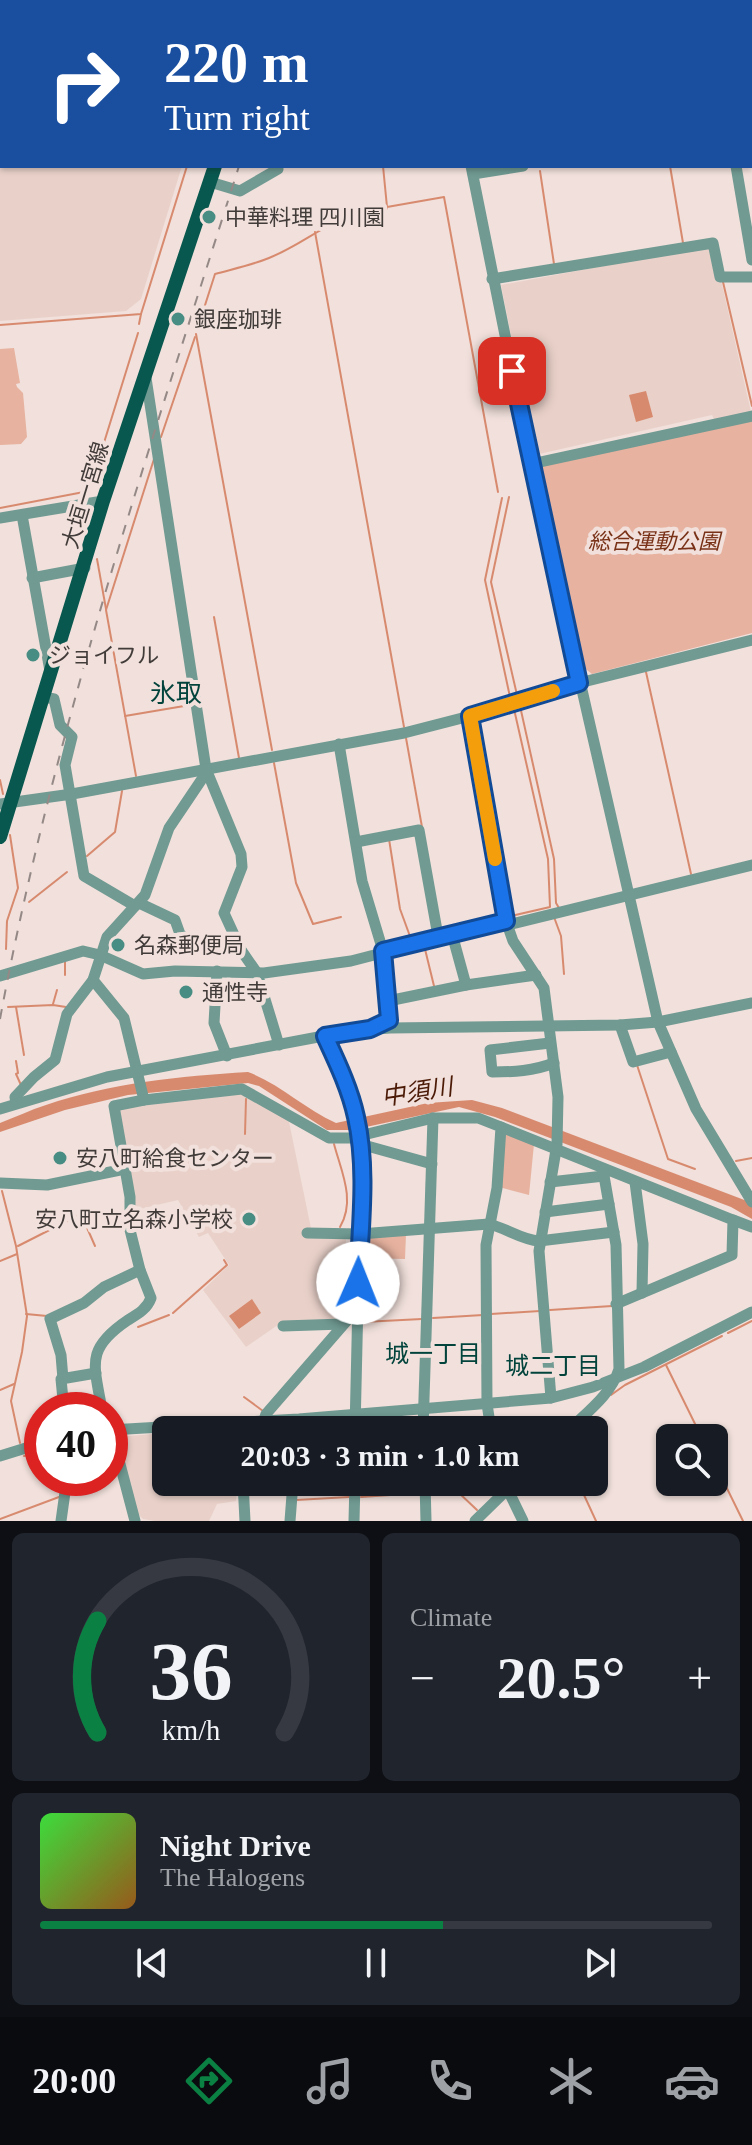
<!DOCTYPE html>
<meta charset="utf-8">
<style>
:root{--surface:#171b24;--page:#20242c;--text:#f1f3f6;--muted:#9ea1a6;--line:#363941;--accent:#0b8043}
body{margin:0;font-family:"Times New Roman","Noto Sans JP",serif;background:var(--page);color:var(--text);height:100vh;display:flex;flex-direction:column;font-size:30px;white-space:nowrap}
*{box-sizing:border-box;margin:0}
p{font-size:26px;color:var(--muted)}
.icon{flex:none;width:44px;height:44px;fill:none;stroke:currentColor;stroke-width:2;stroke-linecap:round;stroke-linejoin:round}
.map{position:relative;height:1521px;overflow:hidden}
.sheet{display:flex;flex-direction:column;gap:12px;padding:12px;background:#0d0f14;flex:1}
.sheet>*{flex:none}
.guide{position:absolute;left:0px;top:0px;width:752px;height:168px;box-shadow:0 2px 6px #0004;background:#1a4fa0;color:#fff;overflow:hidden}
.buttons{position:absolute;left:656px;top:1424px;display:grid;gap:16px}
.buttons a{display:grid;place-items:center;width:72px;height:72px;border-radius:12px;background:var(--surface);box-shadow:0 2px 6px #0004;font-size:40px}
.speed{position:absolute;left:24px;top:1392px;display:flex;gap:16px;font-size:40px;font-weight:700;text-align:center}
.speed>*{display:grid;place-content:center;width:104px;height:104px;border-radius:50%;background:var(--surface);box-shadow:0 2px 6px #0004;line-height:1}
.speed .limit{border:12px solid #d22;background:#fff;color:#111}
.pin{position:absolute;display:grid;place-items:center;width:68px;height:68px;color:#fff;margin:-34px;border-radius:16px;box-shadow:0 4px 12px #0006}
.me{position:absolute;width:88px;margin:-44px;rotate:1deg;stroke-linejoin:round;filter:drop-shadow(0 0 6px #0008)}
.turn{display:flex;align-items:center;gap:28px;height:168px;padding:0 32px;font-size:36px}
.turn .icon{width:104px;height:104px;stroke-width:2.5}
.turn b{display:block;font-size:56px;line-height:68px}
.big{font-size:60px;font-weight:600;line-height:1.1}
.sheet .card{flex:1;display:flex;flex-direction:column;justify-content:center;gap:12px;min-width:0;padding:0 28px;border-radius:12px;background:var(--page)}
.sheet .dial{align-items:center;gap:0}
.dial svg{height:208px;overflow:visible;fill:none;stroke:var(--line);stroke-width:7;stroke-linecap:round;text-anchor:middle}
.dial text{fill:var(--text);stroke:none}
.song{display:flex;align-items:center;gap:24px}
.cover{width:96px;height:96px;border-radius:12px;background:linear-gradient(135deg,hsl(120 70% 55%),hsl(30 70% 35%))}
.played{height:8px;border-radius:4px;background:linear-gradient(90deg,var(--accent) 60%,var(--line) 60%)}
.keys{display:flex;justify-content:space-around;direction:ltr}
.heat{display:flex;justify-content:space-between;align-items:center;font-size:44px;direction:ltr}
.sheet .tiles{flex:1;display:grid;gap:12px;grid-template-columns:1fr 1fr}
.card:last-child{grid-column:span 2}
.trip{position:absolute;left:152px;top:1416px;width:456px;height:80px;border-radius:12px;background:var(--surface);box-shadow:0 2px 6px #0004;font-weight:600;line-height:80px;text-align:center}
.tabs{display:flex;height:128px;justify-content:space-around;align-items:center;background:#090b0e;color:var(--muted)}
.tabs .icon{width:56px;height:56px}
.tabs .selected{color:var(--accent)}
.tabs b{font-size:36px;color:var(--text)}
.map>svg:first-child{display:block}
.built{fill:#e9d1c9}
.green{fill:#e7b29f}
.water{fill:#d88a6f}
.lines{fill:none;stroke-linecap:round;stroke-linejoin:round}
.stream{stroke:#d88a6f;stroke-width:2}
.minor{stroke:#709a92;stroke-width:11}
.major{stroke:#09584f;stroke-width:14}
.rail{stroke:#948986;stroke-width:2;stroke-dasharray:10 10;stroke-linecap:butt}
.route-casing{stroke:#114b97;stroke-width:20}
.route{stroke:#1a73e8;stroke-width:14}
.slow{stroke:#f59e0b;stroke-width:14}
.poi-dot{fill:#488d83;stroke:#f1e0db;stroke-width:3}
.labels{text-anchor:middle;stroke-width:8;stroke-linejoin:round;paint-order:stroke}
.poi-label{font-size:22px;fill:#413b39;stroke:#f1e0db;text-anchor:start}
.street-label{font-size:22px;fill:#413b39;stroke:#f1e0db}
.park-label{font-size:22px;font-style:italic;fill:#793218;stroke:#f1e0db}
.water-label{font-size:24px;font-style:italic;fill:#4c1b08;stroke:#f1e0db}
.neighbourhood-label{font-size:24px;fill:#02433c;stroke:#f1e0db}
.quarter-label{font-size:26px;fill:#02433c;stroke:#f1e0db}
</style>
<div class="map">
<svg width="752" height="1521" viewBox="0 0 752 1521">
<rect width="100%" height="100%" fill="#f1e0db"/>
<g class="built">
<path d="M0,0L6,2H2V166H182L141,299L126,311L0,321Z"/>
<path d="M706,247L711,250L721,280L751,412L715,421L712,415L539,454L534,450L501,285Z"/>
<path d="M235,1091L288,1117L313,1238L346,1237V1246L354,1247V1304L343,1320L282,1322L246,1347L203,1290L229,1265L208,1233L199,1237L178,1200L136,1210L119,1114L122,1108L234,1095Z"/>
<path d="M166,1433V1482H237L236,1501L217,1504L209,1521H155L143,1519L137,1513L116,1437Z"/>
</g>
<g class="green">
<path d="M14,348L20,383L16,384L17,387L23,393L27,437L21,444L0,445V349Z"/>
<path d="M752,418V633L592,674L582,666L538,467Z"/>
<path d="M503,1132L534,1144L529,1195L499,1187Z"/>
<path d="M406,1234L405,1259L361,1258L362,1236Z"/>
</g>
<g class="water">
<path d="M646,391L653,417L636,422L629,395Z"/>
<path d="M248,1072C280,1084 305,1109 336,1123L428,1103L472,1100L502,1108L747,1201L752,1204V1219L731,1207L495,1117L459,1107L352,1130H327L259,1086L248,1083L128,1095L65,1110L0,1132V1123C16,1117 30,1110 46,1105C110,1083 181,1076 248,1072Z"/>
<path d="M252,1299L261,1313L239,1329L229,1316Z"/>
</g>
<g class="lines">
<g class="stream">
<path d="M317,0V2"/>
<path d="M77,2L103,0"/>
<path d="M247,2V0"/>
<path d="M509,2L520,0"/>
<path d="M581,2L595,0"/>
<path d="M750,118L752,117"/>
<path d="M670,166L683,243"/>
<path d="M540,171L554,264"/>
<path d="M387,207L444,197L498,492"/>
<path d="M315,232L404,727"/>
<path d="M723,282L752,406"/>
<path d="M139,324L141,314"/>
<path d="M0,325L141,314L187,166"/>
<path d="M198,327L215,274C233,269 252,265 269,258C315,239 330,213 385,213L387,207L383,166"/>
<path d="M196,334L272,750"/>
<path d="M161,437L195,337"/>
<path d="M509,497L491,582L517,695"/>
<path d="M502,498L485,580L510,697"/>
<path d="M0,508L89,491L138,333"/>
<path d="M97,559L106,609"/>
<path d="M214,617L239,758"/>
<path d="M646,672L691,874"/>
<path d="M520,706L554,859L556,903L559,908"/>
<path d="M125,716L190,705"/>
<path d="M406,738L422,827"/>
<path d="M274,763L296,883L313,924L341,917"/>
<path d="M136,776L106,610L154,459"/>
<path d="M0,780L3,794"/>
<path d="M389,839L400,909L411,939"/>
<path d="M87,856L115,832L122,791"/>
<path d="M29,902L67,872"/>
<path d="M511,916L550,907L548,859L514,709"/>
<path d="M554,917L561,936L564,974"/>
<path d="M440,931L465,926"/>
<path d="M424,945L434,986"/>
<path d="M6,949L7,921L18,888L10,835"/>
<path d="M65,975V960"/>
<path d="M53,1004L57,990"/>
<path d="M8,1007L53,1005L66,1007"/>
<path d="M16,1007L24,1055"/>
<path d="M16,1061L18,1073L16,1074L21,1085"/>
<path d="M637,1065L668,1159L695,1169"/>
<path d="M245,1134L246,1099"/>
<path d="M334,1144C341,1171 356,1200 340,1227"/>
<path d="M736,1161L752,1158"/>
<path d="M2,1191L16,1246L27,1316L22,1352L11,1401L20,1443"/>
<path d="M18,1246L81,1214L95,1246"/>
<path d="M0,1261L17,1254"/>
<path d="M550,1310L612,1306"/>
<path d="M173,1313L227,1265L224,1260"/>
<path d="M26,1314L47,1316"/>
<path d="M491,1314L540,1311"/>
<path d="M433,1318L483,1315"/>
<path d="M363,1322L422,1319"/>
<path d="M138,1327L169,1315"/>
<path d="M728,1333L752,1321"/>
<path d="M666,1365L702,1438"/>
<path d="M0,1390L14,1384"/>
<path d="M611,1395L625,1385L722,1336"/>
<path d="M244,1397L263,1411"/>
<path d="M24,1456L42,1451"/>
<path d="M714,1462L743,1521"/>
<path d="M578,1482L596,1521"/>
<path d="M431,1493L458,1492L477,1510"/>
<path d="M361,1497L420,1493"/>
<path d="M296,1500L349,1497"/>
<path d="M0,1519L59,1497"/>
</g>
<g class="minor">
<path d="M12,0H41"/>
<path d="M449,0V2"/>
<path d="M750,127H752"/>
<path d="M471,166L536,489L658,1022L696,1109L752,1202"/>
<path d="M736,166L752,260"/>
<path d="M473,174L523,166"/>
<path d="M210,182L240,191L278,169"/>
<path d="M492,279L713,243L720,277H752"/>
<path d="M146,378L206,769L241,854L242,867L224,913L241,950L257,973L279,1045"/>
<path d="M531,464L752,416"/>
<path d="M22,515L50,671"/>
<path d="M0,518L103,501"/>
<path d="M32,578L85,568"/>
<path d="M44,697L54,699L60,725L72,737L65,765L84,876L135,906"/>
<path d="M470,716L506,921L513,941L544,988L558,1097L557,1144L539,1251L551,1398"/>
<path d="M339,744L362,881L383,951L389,1020"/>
<path d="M0,804L72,794L404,733L470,716L579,683L752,640"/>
<path d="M356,842L419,830L438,936"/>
<path d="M139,903L175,920L180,934L187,940L241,950"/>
<path d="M508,925L752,865"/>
<path d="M217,971L214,1023L227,1056"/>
<path d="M0,976L83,951L100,955L143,974L175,971L264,973L351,961L506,921"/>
<path d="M93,980L124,1018L144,1100L114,1106L130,1197V1230L140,1270L151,1298C147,1309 138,1314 128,1320C85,1349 94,1364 102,1410"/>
<path d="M466,985L536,975"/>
<path d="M388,1001L466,985L452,934"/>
<path d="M620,1025L633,1062L671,1052"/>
<path d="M325,1036L350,1094L356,1117L361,1170L355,1430"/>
<path d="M550,1043L490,1050L492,1072C514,1072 533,1071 554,1063"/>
<path d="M144,1100L242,1089L329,1138H351L433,1118H478L501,1127L497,1188L486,1245L487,1404L491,1430"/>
<path d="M16,1103L15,1097L34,1077L55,1060L67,1014L93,980L107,937L145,895L169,828L204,776L206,769"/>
<path d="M0,1109L107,1077L350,1031L390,1028L620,1025L658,1022L752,1003"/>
<path d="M501,1127L733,1220L732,1255L616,1304"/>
<path d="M360,1144L432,1164"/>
<path d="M550,1182L604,1176"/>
<path d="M635,1182L643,1244L642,1293"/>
<path d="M0,1183L47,1185L125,1169"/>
<path d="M545,1212L609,1204"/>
<path d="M733,1220L752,1227"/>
<path d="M307,1233L360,1234L489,1224C506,1228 522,1240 539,1241L614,1232"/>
<path d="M283,1326L343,1324"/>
<path d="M63,1379L61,1355L50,1319L84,1303L104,1287L140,1270"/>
<path d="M64,1410L61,1379L96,1373"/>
<path d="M264,1420L266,1414L358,1308"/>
<path d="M110,1430L299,1419L551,1398L593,1387L644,1367L752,1312"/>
<path d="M111,1430L135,1521"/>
<path d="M423,1430L433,1118"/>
<path d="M569,1430C587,1412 611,1395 619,1369L616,1245L603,1170"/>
<path d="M0,1456L42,1443"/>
<path d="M243,1482L245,1521"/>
<path d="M425,1482L426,1521"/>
<path d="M506,1486L523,1521"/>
<path d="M61,1521L67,1478"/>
<path d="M290,1521L293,1482"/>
<path d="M354,1521L355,1482"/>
<path d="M475,1521L515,1482"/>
</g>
<g class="major">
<path d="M687,0L689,2"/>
<path d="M265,2L266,0"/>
<path d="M750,44L752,46"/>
<path d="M0,837L103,501L215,166"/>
</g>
<g class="rail">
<path d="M290,2L291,0"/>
<path d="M0,1019C54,728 150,448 239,166"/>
</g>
</g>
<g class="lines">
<defs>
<path id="route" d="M358,1283C360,1229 368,1170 356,1117C350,1089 337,1062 325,1036L370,1029L389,1020L383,951L506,921L470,716L579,683L512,371"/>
</defs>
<use href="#route" class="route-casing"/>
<use href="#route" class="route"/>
<path class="slow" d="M495,859L470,716L553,691"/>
</g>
<g class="poi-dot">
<circle cx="209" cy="217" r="8"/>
<circle cx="178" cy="319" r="8"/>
<circle cx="33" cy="655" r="8"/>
<circle cx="118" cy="945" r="8"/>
<circle cx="186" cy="992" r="8"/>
<circle cx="60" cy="1158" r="8"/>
<circle cx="249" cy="1219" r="8"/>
</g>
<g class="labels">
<g class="poi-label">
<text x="225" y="225">中華料理 四川園</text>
<text x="194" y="327">銀座珈琲</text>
<text x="49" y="663">ジョイフル</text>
<text x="134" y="953">名森郵便局</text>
<text x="202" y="1000">通性寺</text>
<text x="76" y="1166">安八町給食センター</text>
<text x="233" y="1227" text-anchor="end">安八町立名森小学校</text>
</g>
<g class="street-label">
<text transform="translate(85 495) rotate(-73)" y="8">大垣一宮線</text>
</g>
<g class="park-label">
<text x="654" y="549">総合運動公園</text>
</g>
<g class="water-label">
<text transform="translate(417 1092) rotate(-9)" y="8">中須川</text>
</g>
<g class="neighbourhood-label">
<text x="433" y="1362">城一丁目</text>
<text x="553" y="1374">城二丁目</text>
</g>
<g class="quarter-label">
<text x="176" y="702">氷取</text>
</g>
</g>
</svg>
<div class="buttons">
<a><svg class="icon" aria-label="search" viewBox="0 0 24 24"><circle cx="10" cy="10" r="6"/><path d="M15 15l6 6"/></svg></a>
</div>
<div class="speed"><div class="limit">40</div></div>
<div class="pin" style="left:512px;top:371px;background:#d93025"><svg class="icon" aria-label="arrive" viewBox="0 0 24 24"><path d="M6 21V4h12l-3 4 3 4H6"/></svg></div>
<svg class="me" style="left:358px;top:1283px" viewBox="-20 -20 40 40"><circle r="19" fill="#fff"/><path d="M0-13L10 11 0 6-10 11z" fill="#1a73e8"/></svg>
<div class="trip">20:03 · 3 min · 1.0 km</div>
<div class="guide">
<div class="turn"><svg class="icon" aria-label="right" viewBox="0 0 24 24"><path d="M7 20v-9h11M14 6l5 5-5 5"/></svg><div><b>220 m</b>Turn right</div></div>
</div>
</div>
<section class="sheet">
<div class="tiles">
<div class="card dial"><svg viewBox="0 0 100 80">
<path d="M14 69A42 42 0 1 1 86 69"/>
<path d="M14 69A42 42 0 0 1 14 26" stroke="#0b8043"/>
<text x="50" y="56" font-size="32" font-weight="700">36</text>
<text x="50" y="72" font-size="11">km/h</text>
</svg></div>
<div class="card"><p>Climate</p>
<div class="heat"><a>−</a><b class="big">20.5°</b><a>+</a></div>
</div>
<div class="card">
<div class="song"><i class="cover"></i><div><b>Night Drive</b><p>The Halogens</p></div></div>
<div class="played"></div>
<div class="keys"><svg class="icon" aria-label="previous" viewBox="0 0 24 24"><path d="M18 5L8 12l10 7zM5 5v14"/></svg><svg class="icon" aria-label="pause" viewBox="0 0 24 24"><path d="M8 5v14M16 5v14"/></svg><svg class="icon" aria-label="next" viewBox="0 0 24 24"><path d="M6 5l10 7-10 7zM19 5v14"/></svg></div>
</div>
</div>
</section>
<nav class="tabs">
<b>20:00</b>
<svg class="icon selected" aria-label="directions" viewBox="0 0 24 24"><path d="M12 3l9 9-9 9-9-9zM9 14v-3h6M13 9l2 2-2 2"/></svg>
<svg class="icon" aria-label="music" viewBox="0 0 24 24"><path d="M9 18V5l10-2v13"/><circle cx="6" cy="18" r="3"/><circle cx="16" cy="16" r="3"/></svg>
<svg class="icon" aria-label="phone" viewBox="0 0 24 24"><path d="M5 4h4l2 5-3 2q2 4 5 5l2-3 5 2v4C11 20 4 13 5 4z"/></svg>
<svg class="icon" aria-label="climate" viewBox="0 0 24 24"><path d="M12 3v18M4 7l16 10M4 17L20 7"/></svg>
<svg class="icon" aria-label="car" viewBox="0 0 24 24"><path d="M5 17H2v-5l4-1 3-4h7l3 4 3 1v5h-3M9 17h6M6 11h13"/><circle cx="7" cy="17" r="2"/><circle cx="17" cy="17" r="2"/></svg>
</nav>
